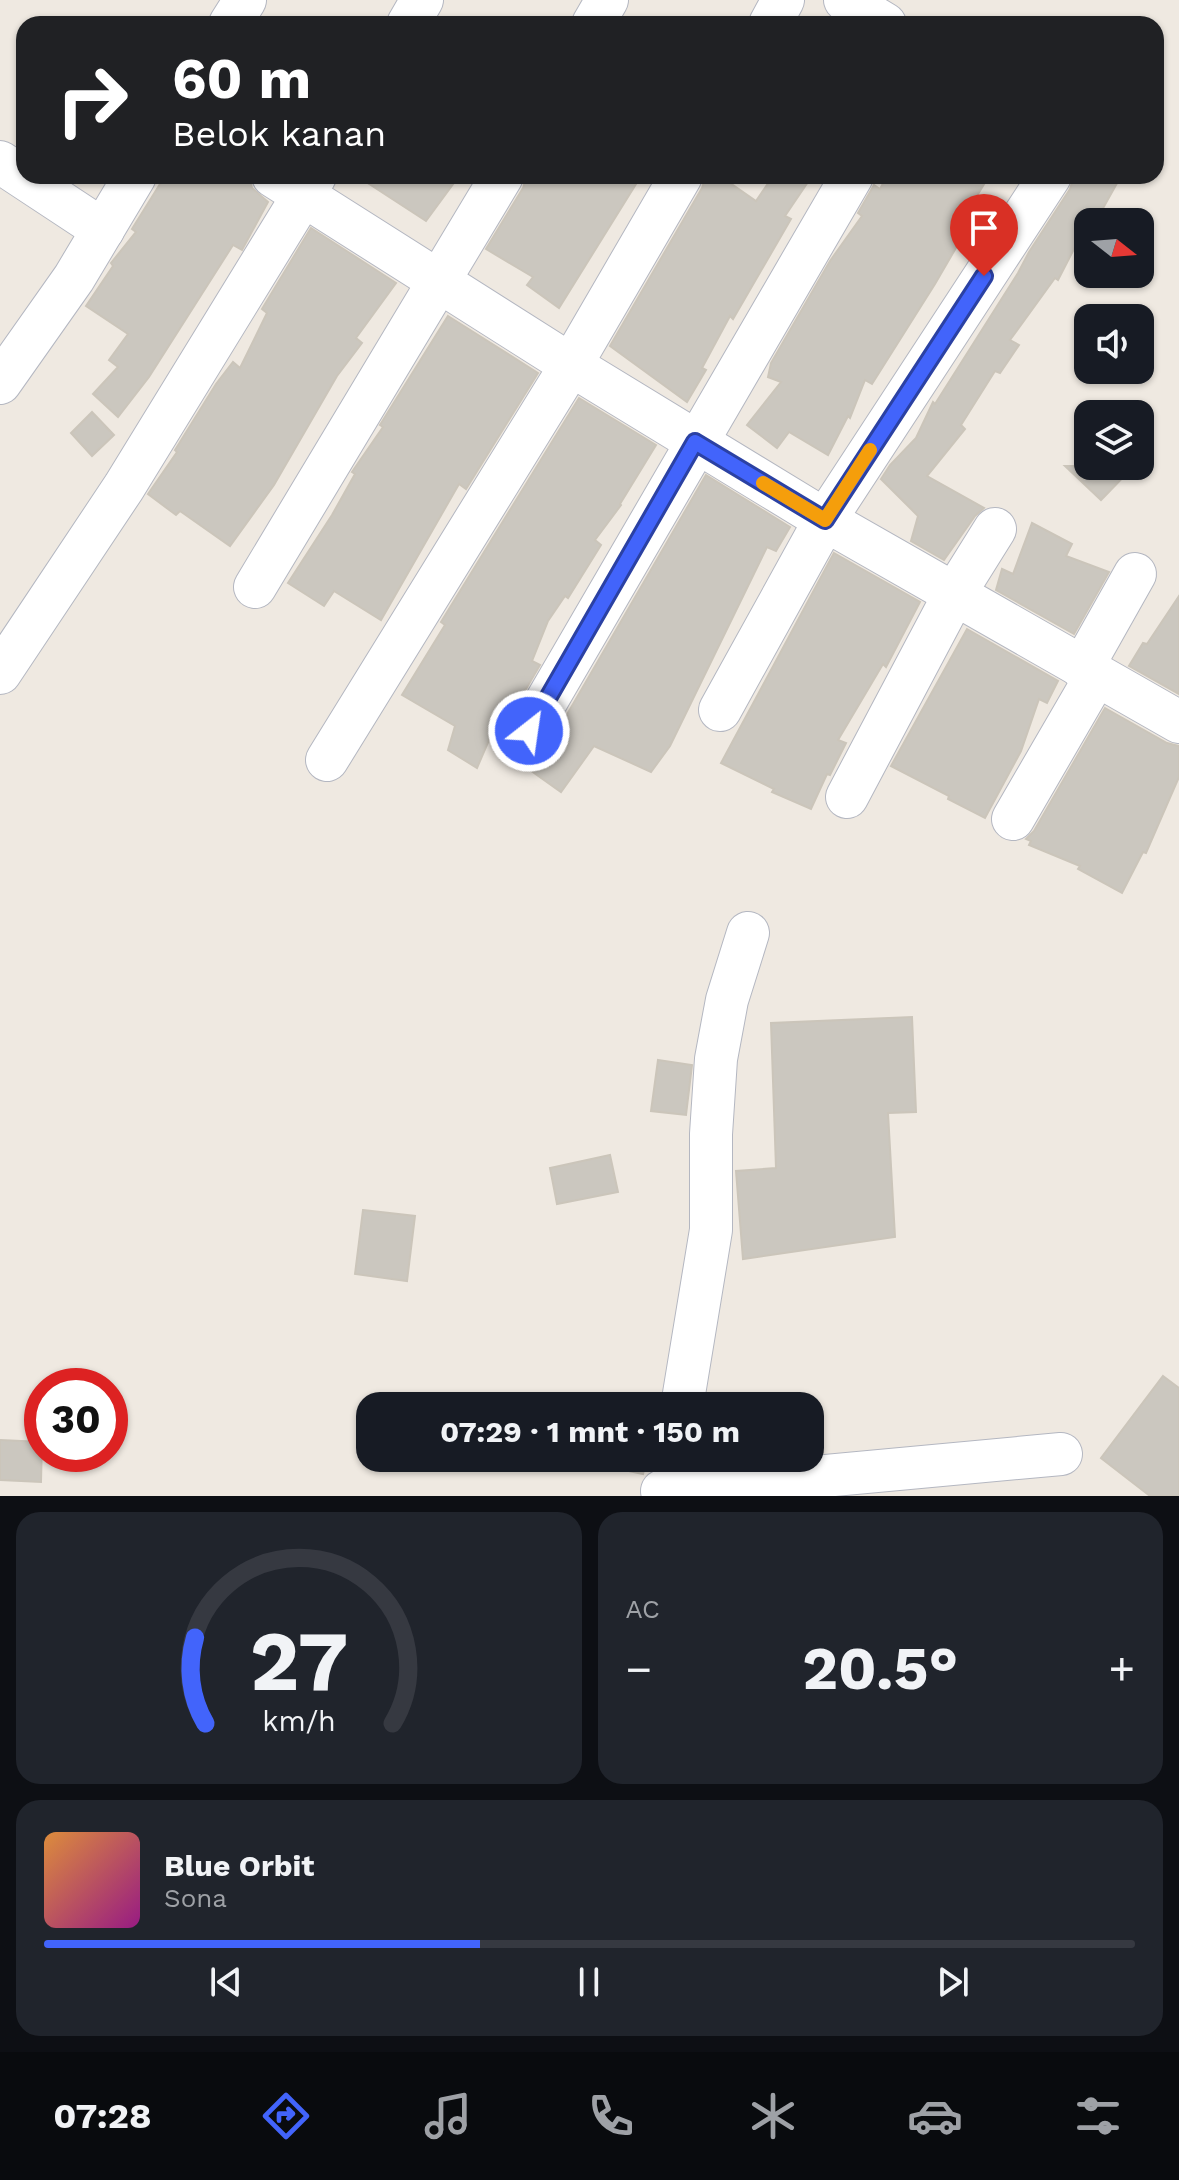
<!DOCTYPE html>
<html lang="id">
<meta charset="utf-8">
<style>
:root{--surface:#171b24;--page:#20242c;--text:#f1f3f6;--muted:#9ea1a6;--line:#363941;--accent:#4264fb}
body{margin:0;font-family:"Work Sans",sans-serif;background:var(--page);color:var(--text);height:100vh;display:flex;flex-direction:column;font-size:30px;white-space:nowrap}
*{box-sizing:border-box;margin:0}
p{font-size:26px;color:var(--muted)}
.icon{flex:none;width:44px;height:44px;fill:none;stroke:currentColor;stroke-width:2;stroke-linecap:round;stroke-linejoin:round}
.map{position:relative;height:1496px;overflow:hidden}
.details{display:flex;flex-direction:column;gap:16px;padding:16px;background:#0d0f14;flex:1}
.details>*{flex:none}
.hud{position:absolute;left:16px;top:16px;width:1148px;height:168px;border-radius:24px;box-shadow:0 2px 6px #0004;background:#202124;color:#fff;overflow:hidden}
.needle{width:52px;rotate:107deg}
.controls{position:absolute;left:1074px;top:208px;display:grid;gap:16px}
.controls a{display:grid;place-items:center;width:80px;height:80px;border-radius:16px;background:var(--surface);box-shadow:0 2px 6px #0004;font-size:40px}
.speed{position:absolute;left:24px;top:1368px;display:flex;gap:16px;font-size:40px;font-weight:700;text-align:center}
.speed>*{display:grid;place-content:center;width:104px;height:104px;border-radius:50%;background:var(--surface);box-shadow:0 2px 6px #0004;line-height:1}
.speed .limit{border:12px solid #d22;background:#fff;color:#111}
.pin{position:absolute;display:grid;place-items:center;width:68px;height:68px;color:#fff;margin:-82px -34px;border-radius:50% 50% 50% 0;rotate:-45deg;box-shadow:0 0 8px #0007}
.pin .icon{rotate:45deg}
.me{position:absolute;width:88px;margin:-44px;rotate:30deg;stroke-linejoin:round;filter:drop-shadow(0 0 6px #0008)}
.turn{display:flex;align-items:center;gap:28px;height:168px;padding:0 24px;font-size:36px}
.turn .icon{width:104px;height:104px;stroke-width:2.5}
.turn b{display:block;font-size:56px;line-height:68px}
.big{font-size:60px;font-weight:700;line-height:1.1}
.details .widget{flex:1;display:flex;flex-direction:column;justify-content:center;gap:12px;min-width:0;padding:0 28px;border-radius:24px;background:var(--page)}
.details .dial{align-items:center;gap:0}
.dial svg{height:208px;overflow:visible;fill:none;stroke:var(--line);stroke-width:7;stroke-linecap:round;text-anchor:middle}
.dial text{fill:var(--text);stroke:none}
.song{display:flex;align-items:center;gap:24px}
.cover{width:96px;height:96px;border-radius:12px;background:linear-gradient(135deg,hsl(30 70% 55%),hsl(310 70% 35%))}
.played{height:8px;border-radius:4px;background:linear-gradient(90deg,var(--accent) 40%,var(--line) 40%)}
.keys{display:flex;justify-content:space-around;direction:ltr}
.heat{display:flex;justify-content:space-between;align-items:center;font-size:44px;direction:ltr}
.details .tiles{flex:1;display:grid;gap:16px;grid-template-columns:1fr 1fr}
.widget:last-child{grid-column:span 2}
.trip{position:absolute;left:356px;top:1392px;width:468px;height:80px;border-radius:24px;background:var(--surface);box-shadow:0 2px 6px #0004;font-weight:700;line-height:80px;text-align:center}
.dock{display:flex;height:128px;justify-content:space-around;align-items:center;background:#090b0e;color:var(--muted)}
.dock .icon{width:56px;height:56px}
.dock .on{color:var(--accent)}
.dock b{font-size:36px;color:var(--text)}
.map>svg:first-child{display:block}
.building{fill:#cbc7bf;stroke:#cbc5ba;stroke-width:2}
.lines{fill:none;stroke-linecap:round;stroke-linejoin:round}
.minor-casing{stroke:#b4b7c1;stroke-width:44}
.minor{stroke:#fff;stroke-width:42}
.route-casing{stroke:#2b41a3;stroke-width:20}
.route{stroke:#4264fb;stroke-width:14}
.slow{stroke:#f59e0b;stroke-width:14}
</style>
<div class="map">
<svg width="1179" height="1496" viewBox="0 0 1179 1496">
<rect width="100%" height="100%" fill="#efe9e1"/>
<g class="building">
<path d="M165,176H249L252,188L268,202L242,250L233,245L149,377L118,417L93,394L118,367L109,360L128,334L86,306L113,266L111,263L136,232L132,229Z"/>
<path d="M357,176H459L426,221Z"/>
<path d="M527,176H641L559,308L527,285L533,277L486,249L523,188Z"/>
<path d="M706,176H720L756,201L773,176H812L785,216L791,219L733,319L730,316L702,368L706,370L687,402L610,346L702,188Z"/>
<path d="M887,176H989L975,199L982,203L935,284L872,384L865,380L850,418L848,416L828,455L789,432L777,448L747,425L781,382L768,377L771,363L830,261L862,216L858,213L874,185L880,189Z"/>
<path d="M1074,176H1121L1097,219L1099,222H1088V240L1081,250L1075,247L1058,280L1055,278L1010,340L1019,345L1000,373L995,371L961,425L965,429L927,476L984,508L975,516L944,560L911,541L918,516L881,479L890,465L916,438L933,402L935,404L1018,273L1029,252L1070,189Z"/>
<path d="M311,228L396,283L356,338L362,343L337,376L274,485L230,546L180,511L176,515L148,494L177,452L175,450L216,384L233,362L240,368L267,313L262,309Z"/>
<path d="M448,316L538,373L466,489L459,484L381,620L334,591L324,606L288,583L332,515L355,474L352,472L383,427L380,425Z"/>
<path d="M579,398L656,445L620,504L621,505L595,540L601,545L568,598L565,596L548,621L532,661L540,665L523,694L518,692L492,742L489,740L477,768L448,750L455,726L402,695L445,625L441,622Z"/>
<path d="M92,412L114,435L92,456L71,433Z"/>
<path d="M1065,466H1134L1101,500Z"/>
<path d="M706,475L790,527L776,551L767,547L670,746L651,772L594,746L561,792L530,770L568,720L565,718Z"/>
<path d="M1032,523L1072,544L1066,556L1109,572L1074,634L996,590L1002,569L1013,574Z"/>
<path d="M834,553L920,602L886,667L883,664L838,740L846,743L830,775L827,774L811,809L772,792L774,789L721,763Z"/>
<path d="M1179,596V694L1129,666L1143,643L1147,644Z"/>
<path d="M967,629L1058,681L1047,703L1039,699L1021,751L985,818L948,799L949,796L891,766Z"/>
<path d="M1105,708L1167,743L1179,746V777L1146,853L1143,852L1122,893L1078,869L1080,866L1029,845L1031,841L1026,839L1034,831Z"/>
<path d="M912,1017L916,1112L888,1113L895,1237L743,1259L736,1171L776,1168L771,1023Z"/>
<path d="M658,1060L692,1065L686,1115L651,1111Z"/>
<path d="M610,1155L618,1192L557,1204L550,1168Z"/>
<path d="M363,1210L415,1216L407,1281L355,1274Z"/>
<path d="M1163,1376L1179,1388V1496H1150L1101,1458Z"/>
<path d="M0,1440L42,1442L41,1482L0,1480Z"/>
<path d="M568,1458H647L643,1474Z"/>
</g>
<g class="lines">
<defs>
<g id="minor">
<path d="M845,0L885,24"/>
<path d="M230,24L245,0"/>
<path d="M408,24L422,0"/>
<path d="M593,24L607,0"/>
<path d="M770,24L783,0"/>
<path d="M0,162L103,230"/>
<path d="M273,176L571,365L825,520L1050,176"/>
<path d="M0,383L74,278L135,176"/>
<path d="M255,587L502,176"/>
<path d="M1082,668L1135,574"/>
<path d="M0,673L124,487L315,176"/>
<path d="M720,710L825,520L1179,722"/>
<path d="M529,731L852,176"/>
<path d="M327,760L571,365L681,176"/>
<path d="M847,797L955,593L995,529"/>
<path d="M1013,819L1096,676"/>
<path d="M682,1406L711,1230V1134L716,1059L727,1000L748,933"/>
<path d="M662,1491L1061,1454"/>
</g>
</defs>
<use href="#minor" class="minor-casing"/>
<use href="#minor" class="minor"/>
</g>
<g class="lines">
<defs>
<path id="route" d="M529,731L695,442L825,520L984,276"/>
</defs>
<use href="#route" class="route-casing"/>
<use href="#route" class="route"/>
<path class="slow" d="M763,483L825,520L870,450"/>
</g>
</svg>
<div class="controls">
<a><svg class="needle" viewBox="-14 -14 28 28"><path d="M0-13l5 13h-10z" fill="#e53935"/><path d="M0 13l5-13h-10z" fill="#9ea1a6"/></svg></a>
<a><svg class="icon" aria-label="sound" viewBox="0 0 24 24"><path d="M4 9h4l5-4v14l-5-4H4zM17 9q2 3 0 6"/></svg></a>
<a><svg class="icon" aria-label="layers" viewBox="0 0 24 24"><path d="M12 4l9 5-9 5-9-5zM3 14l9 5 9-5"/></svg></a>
</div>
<div class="speed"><div class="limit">30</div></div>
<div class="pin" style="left:984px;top:276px;background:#d93025"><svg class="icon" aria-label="arrive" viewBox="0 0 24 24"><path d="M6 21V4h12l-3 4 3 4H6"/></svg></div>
<svg class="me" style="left:529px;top:731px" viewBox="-20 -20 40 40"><circle r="17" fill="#4264fb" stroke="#fff" stroke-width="3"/><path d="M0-11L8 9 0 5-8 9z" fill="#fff"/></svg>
<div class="trip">07:29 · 1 mnt · 150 m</div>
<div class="hud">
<div class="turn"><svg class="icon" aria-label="right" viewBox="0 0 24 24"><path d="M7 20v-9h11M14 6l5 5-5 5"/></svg><div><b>60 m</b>Belok kanan</div></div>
</div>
</div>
<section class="details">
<div class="tiles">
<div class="widget dial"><svg viewBox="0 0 100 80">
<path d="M14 69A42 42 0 1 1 86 69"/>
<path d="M14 69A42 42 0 0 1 10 36" stroke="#4264fb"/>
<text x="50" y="56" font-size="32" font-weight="700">27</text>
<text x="50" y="72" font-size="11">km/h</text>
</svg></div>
<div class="widget"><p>AC</p>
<div class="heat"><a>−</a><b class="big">20.5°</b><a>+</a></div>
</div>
<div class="widget">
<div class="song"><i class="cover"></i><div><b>Blue Orbit</b><p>Sona</p></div></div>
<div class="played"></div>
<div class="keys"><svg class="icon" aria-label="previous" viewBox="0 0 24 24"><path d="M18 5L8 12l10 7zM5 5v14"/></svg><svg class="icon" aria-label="pause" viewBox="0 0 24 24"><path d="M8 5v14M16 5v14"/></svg><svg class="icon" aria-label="next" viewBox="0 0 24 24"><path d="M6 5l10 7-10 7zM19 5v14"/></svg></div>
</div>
</div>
</section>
<nav class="dock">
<b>07:28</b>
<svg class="icon on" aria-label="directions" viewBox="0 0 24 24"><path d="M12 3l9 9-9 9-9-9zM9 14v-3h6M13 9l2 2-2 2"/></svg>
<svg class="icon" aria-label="music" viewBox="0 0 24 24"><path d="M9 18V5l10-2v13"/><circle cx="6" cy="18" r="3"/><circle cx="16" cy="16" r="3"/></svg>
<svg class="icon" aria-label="phone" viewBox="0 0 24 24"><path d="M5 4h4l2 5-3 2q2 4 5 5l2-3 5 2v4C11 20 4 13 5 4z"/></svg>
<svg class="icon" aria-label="climate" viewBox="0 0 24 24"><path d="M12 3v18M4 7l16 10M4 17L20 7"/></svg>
<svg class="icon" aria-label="car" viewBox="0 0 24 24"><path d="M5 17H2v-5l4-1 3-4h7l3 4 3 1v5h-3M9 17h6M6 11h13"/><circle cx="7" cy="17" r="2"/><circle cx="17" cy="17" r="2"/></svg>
<svg class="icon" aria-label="filters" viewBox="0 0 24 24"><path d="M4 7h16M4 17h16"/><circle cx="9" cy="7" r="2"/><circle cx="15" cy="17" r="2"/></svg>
</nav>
